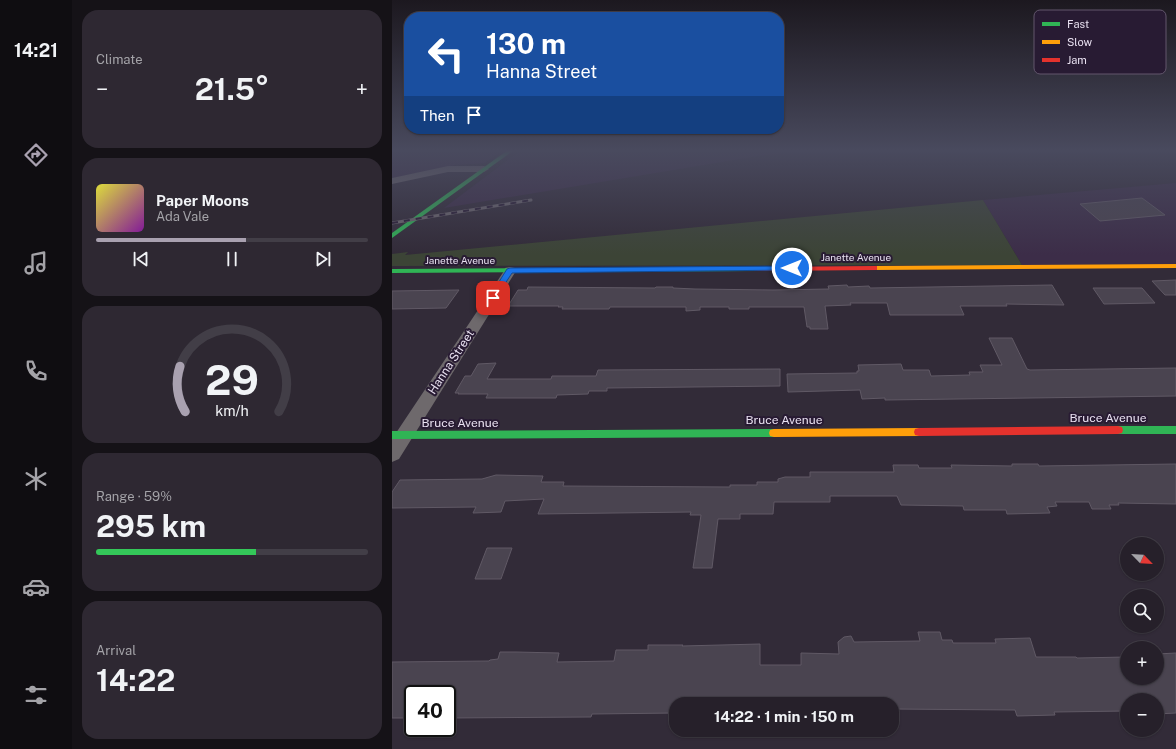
<!DOCTYPE html>
<meta charset="utf-8">
<style>
:root{--surface:#26202a;--page:#2e2832;--text:#f1f3f6;--muted:#a4a3a8;--line:#423e47;--accent:#a9a1b0}
body{margin:0;font-family:"Public Sans",sans-serif;background:var(--page);color:var(--text);height:100vh;display:flex;flex-direction:column;font-size:15px;white-space:nowrap}
*{box-sizing:border-box;margin:0}
p{font-size:13px;color:var(--muted)}
.icon{flex:none;width:22px;height:22px;fill:none;stroke:currentColor;stroke-width:2;stroke-linecap:round;stroke-linejoin:round}
.map{position:relative;flex:1;overflow:hidden}
.side{display:flex;flex-direction:column;gap:10px;padding:10px;background:#151217;width:320px}
.side>*{flex:none}
.hud{position:absolute;left:12px;top:12px;width:380px;height:122px;border-radius:16px;box-shadow:0 1px 3px #0004,0 0 0 1px var(--line);background:#1a4fa0;color:#fff;overflow:hidden}
.needle{width:26px;rotate:115deg}
.tools{position:absolute;left:728px;top:537px;display:grid;gap:8px}
.tools a{display:grid;place-items:center;width:44px;height:44px;border-radius:50%;background:var(--surface);box-shadow:0 1px 3px #0004,0 0 0 1px var(--line);font-size:20px}
.speed{position:absolute;left:12px;top:685px;display:flex;gap:8px;font-size:20px;font-weight:700;text-align:center}
.speed>*{display:grid;place-content:center;width:52px;height:52px;border-radius:50%;background:var(--surface);box-shadow:0 1px 3px #0004,0 0 0 1px var(--line);line-height:1}
.speed .limit{border:2px solid #111;border-radius:6px;background:#fff;color:#111}
.pin{position:absolute;display:grid;place-items:center;width:34px;height:34px;color:#fff;margin:-17px;border-radius:8px;box-shadow:0 2px 6px #0006}
.me{position:absolute;width:44px;margin:-22px;rotate:270deg;stroke-linejoin:round;filter:drop-shadow(0 0 3px #0008)}
.turn{display:flex;align-items:center;gap:14px;height:84px;padding:0 16px;font-size:18px}
.turn .icon{width:52px;height:52px;stroke-width:2.5}
.turn b{display:block;font-size:28px;line-height:34px}
.then{display:flex;align-items:center;height:38px;padding:0 16px;background:#0003;gap:8px;font-size:15px}
.big{font-size:30px;font-weight:700;line-height:1.1}
.side .widget{flex:1;display:flex;flex-direction:column;justify-content:center;gap:6px;min-width:0;padding:0 14px;border-radius:16px;background:var(--page)}
.side .dial{align-items:center;gap:0}
.dial svg{height:104px;overflow:visible;fill:none;stroke:var(--line);stroke-width:7;stroke-linecap:round;text-anchor:middle}
.dial text{fill:var(--text);stroke:none}
.song{display:flex;align-items:center;gap:12px}
.cover{width:48px;height:48px;border-radius:6px;background:linear-gradient(135deg,hsl(60 70% 55%),hsl(290 70% 35%))}
.played{height:4px;border-radius:2px;background:linear-gradient(90deg,var(--accent) 55%,var(--line) 55%)}
.keys{display:flex;justify-content:space-around;direction:ltr}
.heat{display:flex;justify-content:space-between;align-items:center;font-size:22px;direction:ltr}
.charge{height:6px;border-radius:3px;background:linear-gradient(90deg,#34c759 59%,var(--line) 0)}
.trip{position:absolute;left:277px;top:697px;width:230px;height:40px;border-radius:16px;background:var(--surface);box-shadow:0 1px 3px #0004,0 0 0 1px var(--line);font-weight:700;line-height:40px;text-align:center}
main{display:flex;flex:1;min-height:0}
.menu{display:flex;flex-direction:column;width:72px;justify-content:space-around;align-items:center;background:#0f0d11;color:var(--muted)}
.menu .icon{width:28px;height:28px}
.menu .active{color:var(--accent)}
.menu b{font-size:18px;color:var(--text)}
.map>svg:first-child{display:block}
.built{fill:#3c2d48}
.green{fill:#3c4436}
.building{fill:#4a4450;stroke:#605965}
.lines{fill:none;stroke-linecap:round;stroke-linejoin:round}
.street{fill:#6e696c;fill-rule:evenodd}
.fast{fill:#30b455;fill-rule:evenodd}
.slow{fill:#ff9f0a;fill-rule:evenodd}
.jam{fill:#e5322d;fill-rule:evenodd}
.rail-casing{stroke:#6c666d;stroke-width:3}
.rail{stroke:#281b33;stroke-width:2;stroke-dasharray:6;stroke-linecap:butt}
.route{fill:#1a73e8;stroke:#114b97}
.labels{text-anchor:middle;stroke-width:4;stroke-linejoin:round;paint-order:stroke}
.far-street-label{font-size:10px;fill:#e9e1f1;stroke:#281b33}
.street-label{font-size:12px;fill:#e9e1f1;stroke:#281b33}
.key{fill:#281b33;stroke:#62566c;stroke-width:1}
.key-label{font-size:11px;fill:#e9e1f1}
</style>
<main>
<nav class="menu">
<b>14:21</b>
<svg class="icon active" aria-label="directions" viewBox="0 0 24 24"><path d="M12 3l9 9-9 9-9-9zM9 14v-3h6M13 9l2 2-2 2"/></svg>
<svg class="icon" aria-label="music" viewBox="0 0 24 24"><path d="M9 18V5l10-2v13"/><circle cx="6" cy="18" r="3"/><circle cx="16" cy="16" r="3"/></svg>
<svg class="icon" aria-label="phone" viewBox="0 0 24 24"><path d="M5 4h4l2 5-3 2q2 4 5 5l2-3 5 2v4C11 20 4 13 5 4z"/></svg>
<svg class="icon" aria-label="climate" viewBox="0 0 24 24"><path d="M12 3v18M4 7l16 10M4 17L20 7"/></svg>
<svg class="icon" aria-label="car" viewBox="0 0 24 24"><path d="M5 17H2v-5l4-1 3-4h7l3 4 3 1v5h-3M9 17h6M6 11h13"/><circle cx="7" cy="17" r="2"/><circle cx="17" cy="17" r="2"/></svg>
<svg class="icon" aria-label="filters" viewBox="0 0 24 24"><path d="M4 7h16M4 17h16"/><circle cx="9" cy="7" r="2"/><circle cx="15" cy="17" r="2"/></svg>
</nav>
<section class="side">
<div class="widget"><p>Climate</p>
<div class="heat"><a>−</a><b class="big">21.5°</b><a>+</a></div>
</div>
<div class="widget">
<div class="song"><i class="cover"></i><div><b>Paper Moons</b><p>Ada Vale</p></div></div>
<div class="played"></div>
<div class="keys"><svg class="icon" aria-label="previous" viewBox="0 0 24 24"><path d="M18 5L8 12l10 7zM5 5v14"/></svg><svg class="icon" aria-label="pause" viewBox="0 0 24 24"><path d="M8 5v14M16 5v14"/></svg><svg class="icon" aria-label="next" viewBox="0 0 24 24"><path d="M6 5l10 7-10 7zM19 5v14"/></svg></div>
</div>
<div class="widget dial"><svg viewBox="0 0 100 80">
<path d="M14 69A42 42 0 1 1 86 69"/>
<path d="M14 69A42 42 0 0 1 10 34" stroke="#a9a1b0"/>
<text x="50" y="56" font-size="32" font-weight="700">29</text>
<text x="50" y="72" font-size="11">km/h</text>
</svg></div>
<div class="widget"><p>Range · 59%</p><b class="big">295 km</b><div class="charge"></div></div>
<div class="widget"><p>Arrival</p><b class="big">14:22</b></div>
</section>
<div class="map">
<svg width="784" height="749" viewBox="0 0 784 749">
<rect width="100%" height="100%" fill="#322b38"/>
<g class="built">
<path d="M0,150H111L93,163L63,165L0,178Z"/>
<path d="M129,150H422L366,156L52,208Z"/>
<path d="M784,183V264L630,265L591,200Z"/>
</g>
<path class="green" d="M591,200L630,265L0,266V254L16,252L13,255Z"/>
<g class="building">
<path d="M750,198L773,215L708,221L688,204Z"/>
<path d="M784,280V295H773L760,281Z"/>
<path d="M455,285L456,287L477,286L478,288L660,285L672,305L614,304L615,306H568L572,315H498L495,303H458L459,305L433,306L436,329H418V327H415L412,307H357V309H337V307H308V310L294,311V307H218L217,309H170L171,307H166L167,306H116L126,290H135L136,287L263,288L264,287H281V288L303,289L381,290L437,289L436,286Z"/>
<path d="M701,288H750L763,303L712,304Z"/>
<path d="M67,290L54,308L0,309V291Z"/>
<path d="M597,338H620L635,369L638,370L784,368V396L493,400V398L470,399L468,390L396,392L395,374L465,373V371H467L466,365L509,364L511,370H537L539,376L578,375L577,372H591L588,365H610Z"/>
<path d="M104,363L95,379H159L160,376H204L206,370L388,369V386L215,388V391H197L196,394L165,395L164,398H94L96,394H66L67,393H63L73,376H79L86,364Z"/>
<path d="M620,464H646L647,466L784,464V504L726,503L727,505H717L719,509H700L697,502H663L665,506L655,507L658,513L615,514L614,510H572L571,506L509,505L505,496H438V502H382L381,514H348V519H326L320,568H301L309,515H298L299,512L146,514L152,499L113,501L109,512L81,513L84,507L0,508V492L8,480L90,479L104,475L151,476L149,482H172L171,486L338,487V485H365V482H386V479L393,477H418V472H502L501,465H526L527,468H560L559,465L620,466Z"/>
<path d="M95,548H120L109,579H83Z"/>
<path d="M526,632H548L550,640H560L561,643H604L603,639L638,638L644,657H684L685,658L735,657V678H765V654L784,653V713L765,714V700H735V711L662,712L663,715L625,716L623,710L500,709V704H284L283,713L200,714L199,717L55,718V694H21V718H0V662L97,661L98,660L106,659L108,652H124L167,653L165,662L222,661L224,650H256V645H291L290,646L368,644V665H409V653L447,654L446,642L452,637L459,636L462,642L528,641Z"/>
</g>
<g class="lines">
<g class="street">
<path d="M56,166H92L97,169L92,172H56L0,184V178Z"/>
<path d="M118,267L123,268L124,271L7,459L0,462V439L112,271L113,268Z"/>
</g>
<g class="fast">
<path d="M116,150H122L0,238V233Z"/>
<path d="M363,267H366V271L0,273V269Z"/>
<path d="M726,426H784V434H726L722,433L721,430L722,427Z"/>
<path d="M382,429L386,430L387,433L386,436L382,437L0,439V431Z"/>
</g>
<g class="slow">
<path d="M784,264V268L482,270L478,268L482,266Z"/>
<path d="M527,428L531,429L532,432L531,435L527,436L382,437L378,436L377,433L378,430L382,429Z"/>
</g>
<g class="jam">
<path d="M482,266H485V270L363,271L359,269L363,267Z"/>
<path d="M726,426L730,427L731,430L730,433L726,434L527,436L523,435L522,432L523,429L527,428Z"/>
</g>
<defs>
<path id="rail" d="M0,223L139,200"/>
</defs>
<use href="#rail" class="rail-casing"/>
<use href="#rail" class="rail"/>
</g>
<linearGradient id="sky" x2="0" y2="1"><stop stop-color="#1c181f"/><stop offset="0.59" stop-color="#494a5e"/><stop offset="1" stop-color="#494a5e" stop-opacity="0"/></linearGradient>
<rect width="784" height="255" fill="url(#sky)"/>
<path class="route" d="M400,266L404,268L403,270L120,273L103,299L101,300L97,298L115,269L118,268Z"/>
<g class="labels">
<g class="far-street-label">
<text x="464" y="261">Janette Avenue</text>
<text x="68" y="264">Janette Avenue</text>
</g>
<g class="street-label">
<text transform="translate(59 362) rotate(-57)" y="4">Hanna Street</text>
<text x="716" y="422">Bruce Avenue</text>
<text x="392" y="424">Bruce Avenue</text>
<text x="68" y="427">Bruce Avenue</text>
</g>
</g>
<rect x="642" y="10" width="132" height="64" rx="6" class="key"/>
<rect x="650" y="22" width="18" height="4" fill="#30b455"/>
<rect x="650" y="40" width="18" height="4" fill="#ff9f0a"/>
<rect x="650" y="58" width="18" height="4" fill="#e5322d"/>
<g class="key-label">
<text x="675" y="28">Fast</text>
<text x="675" y="46">Slow</text>
<text x="675" y="64">Jam</text>
</g>
</svg>
<div class="tools">
<a><svg class="needle" viewBox="-14 -14 28 28"><path d="M0-13l5 13h-10z" fill="#e53935"/><path d="M0 13l5-13h-10z" fill="#a4a3a8"/></svg></a>
<a><svg class="icon" aria-label="search" viewBox="0 0 24 24"><circle cx="10" cy="10" r="6"/><path d="M15 15l6 6"/></svg></a>
<a>+</a>
<a>−</a>
</div>
<div class="speed"><div class="limit">40</div></div>
<div class="pin" style="left:101px;top:298px;background:#d93025"><svg class="icon" aria-label="arrive" viewBox="0 0 24 24"><path d="M6 21V4h12l-3 4 3 4H6"/></svg></div>
<svg class="me" style="left:400px;top:268px" viewBox="-20 -20 40 40"><circle r="17" fill="#1a73e8" stroke="#fff" stroke-width="3"/><path d="M0-11L8 9 0 5-8 9z" fill="#fff"/></svg>
<div class="trip">14:22 · 1 min · 150 m</div>
<div class="hud">
<div class="turn"><svg class="icon" aria-label="left" viewBox="0 0 24 24"><path d="M17 20v-9H6M10 6l-5 5 5 5"/></svg><div><b>130 m</b>Hanna Street</div></div>
<div class="then">Then<svg class="icon" aria-label="arrive" viewBox="0 0 24 24"><path d="M6 21V4h12l-3 4 3 4H6"/></svg></div>
</div>
</div>
</main>
